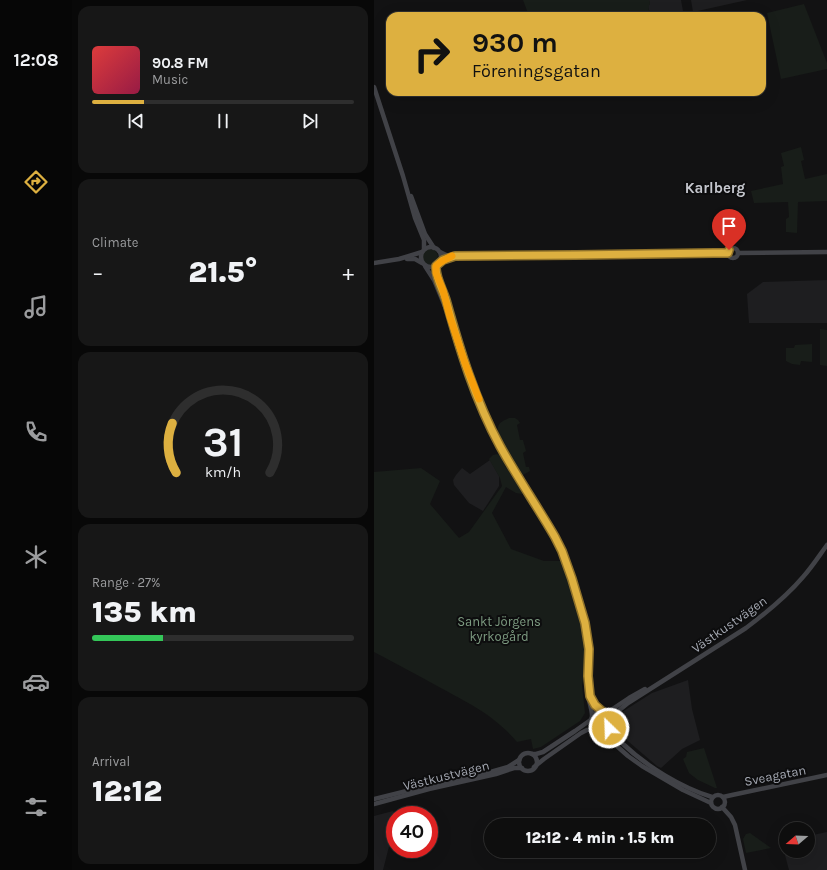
<!DOCTYPE html>
<meta charset="utf-8">
<style>
:root{--surface:#0e0e0e;--page:#171717;--text:#f1f3f6;--muted:#9b9c9e;--line:#2e2e2e;--accent:#ddb040}
body{margin:0;font-family:Karla,sans-serif;background:var(--page);color:var(--text);height:100vh;display:flex;flex-direction:column;font-size:15px;white-space:nowrap}
*{box-sizing:border-box;margin:0}
p{font-size:13px;color:var(--muted)}
.icon{flex:none;width:22px;height:22px;fill:none;stroke:currentColor;stroke-width:2;stroke-linecap:round;stroke-linejoin:round}
.map{position:relative;flex:1;overflow:hidden}
.side{display:flex;flex-direction:column;gap:6px;padding:6px;background:#080808;width:302px}
.side>*{flex:none}
.top-card{position:absolute;left:12px;top:12px;width:380px;height:84px;border-radius:12px;box-shadow:0 4px 16px #0002,0 0 0 1px var(--line);background:#ddb040;color:#111;overflow:hidden}
.needle{width:26px;rotate:251deg}
.tools{position:absolute;left:405px;top:822px;display:grid;gap:8px}
.tools a{display:grid;place-items:center;width:36px;height:36px;border-radius:50%;background:var(--surface);box-shadow:0 4px 16px #0002,0 0 0 1px var(--line);font-size:20px}
.speed{position:absolute;left:12px;top:806px;display:flex;gap:8px;font-size:20px;font-weight:700;text-align:center}
.speed>*{display:grid;place-content:center;width:52px;height:52px;border-radius:50%;background:var(--surface);box-shadow:0 4px 16px #0002,0 0 0 1px var(--line);line-height:1}
.speed .limit{border:6px solid #d22;background:#fff;color:#111}
.pin{position:absolute;display:grid;place-items:center;width:34px;height:34px;color:#fff;margin:-41px -17px;border-radius:50% 50% 50% 0;rotate:-45deg;box-shadow:0 0 4px #0007}
.pin .icon{rotate:45deg}
.me{position:absolute;width:44px;margin:-22px;rotate:336deg;stroke-linejoin:round;filter:drop-shadow(0 0 3px #0008)}
.turn{display:flex;align-items:center;gap:14px;height:84px;padding:0 20px;font-size:18px}
.turn .icon{width:52px;height:52px;stroke-width:2.5}
.turn b{display:block;font-size:28px;line-height:34px}
.big{font-size:30px;font-weight:800;line-height:1.1}
.side .widget{flex:1;display:flex;flex-direction:column;justify-content:center;gap:6px;min-width:0;padding:0 14px;border-radius:12px;background:var(--page)}
.side .dial{align-items:center;gap:0}
.dial svg{height:104px;overflow:visible;fill:none;stroke:var(--line);stroke-width:7;stroke-linecap:round;text-anchor:middle}
.dial text{fill:var(--text);stroke:none}
.song{display:flex;align-items:center;gap:12px}
.cover{width:48px;height:48px;border-radius:6px;background:linear-gradient(135deg,hsl(0 70% 55%),hsl(340 70% 35%))}
.played{height:4px;border-radius:2px;background:linear-gradient(90deg,var(--accent) 20%,var(--line) 20%)}
.keys{display:flex;justify-content:space-around;direction:ltr}
.heat{display:flex;justify-content:space-between;align-items:center;font-size:22px;direction:ltr}
.charge{height:6px;border-radius:3px;background:linear-gradient(90deg,#34c759 27%,var(--line) 0)}
.trip{position:absolute;left:110px;top:818px;width:232px;height:40px;border-radius:20px;background:var(--surface);box-shadow:0 4px 16px #0002,0 0 0 1px var(--line);font-weight:800;line-height:40px;text-align:center}
main{display:flex;flex:1;min-height:0}
.dock{display:flex;flex-direction:column;width:72px;justify-content:space-around;align-items:center;background:#060606;color:var(--muted)}
.dock .icon{width:28px;height:28px}
.dock .selected{color:var(--accent)}
.dock b{font-size:18px;color:var(--text)}
.map>svg:first-child{display:block}
.built{fill:#1e1e20}
.green{fill:#181d19}
.lines{fill:none;stroke-linecap:round;stroke-linejoin:round}
.secondary{stroke:#414247;stroke-width:4.5}
.route-casing{stroke:#90722a;stroke-width:10}
.route{stroke:#ddb040;stroke-width:7}
.slow{stroke:#f59e0b;stroke-width:7}
.labels{text-anchor:middle;stroke-width:4;stroke-linejoin:round;paint-order:stroke}
.park-label{font-size:13px;fill:#7d9b81;stroke:#0d0d0e}
.street-label{font-size:13px;fill:#a4a8b2;stroke:#0d0d0e}
.quarter-label{font-size:15px;font-weight:bold;fill:#c5c7ce;stroke:#0d0d0e}
</style>
<main>
<nav class="dock">
<b>12:08</b>
<svg class="icon selected" aria-label="directions" viewBox="0 0 24 24"><path d="M12 3l9 9-9 9-9-9zM9 14v-3h6M13 9l2 2-2 2"/></svg>
<svg class="icon" aria-label="music" viewBox="0 0 24 24"><path d="M9 18V5l10-2v13"/><circle cx="6" cy="18" r="3"/><circle cx="16" cy="16" r="3"/></svg>
<svg class="icon" aria-label="phone" viewBox="0 0 24 24"><path d="M5 4h4l2 5-3 2q2 4 5 5l2-3 5 2v4C11 20 4 13 5 4z"/></svg>
<svg class="icon" aria-label="climate" viewBox="0 0 24 24"><path d="M12 3v18M4 7l16 10M4 17L20 7"/></svg>
<svg class="icon" aria-label="car" viewBox="0 0 24 24"><path d="M5 17H2v-5l4-1 3-4h7l3 4 3 1v5h-3M9 17h6M6 11h13"/><circle cx="7" cy="17" r="2"/><circle cx="17" cy="17" r="2"/></svg>
<svg class="icon" aria-label="filters" viewBox="0 0 24 24"><path d="M4 7h16M4 17h16"/><circle cx="9" cy="7" r="2"/><circle cx="15" cy="17" r="2"/></svg>
</nav>
<section class="side">
<div class="widget">
<div class="song"><i class="cover"></i><div><b>90.8 FM</b><p>Music</p></div></div>
<div class="played"></div>
<div class="keys"><svg class="icon" aria-label="previous" viewBox="0 0 24 24"><path d="M18 5L8 12l10 7zM5 5v14"/></svg><svg class="icon" aria-label="pause" viewBox="0 0 24 24"><path d="M8 5v14M16 5v14"/></svg><svg class="icon" aria-label="next" viewBox="0 0 24 24"><path d="M6 5l10 7-10 7zM19 5v14"/></svg></div>
</div>
<div class="widget"><p>Climate</p>
<div class="heat"><a>−</a><b class="big">21.5°</b><a>+</a></div>
</div>
<div class="widget dial"><svg viewBox="0 0 100 80">
<path d="M14 69A42 42 0 1 1 86 69"/>
<path d="M14 69A42 42 0 0 1 11 31" stroke="#ddb040"/>
<text x="50" y="56" font-size="32" font-weight="700">31</text>
<text x="50" y="72" font-size="11">km/h</text>
</svg></div>
<div class="widget"><p>Range · 27%</p><b class="big">135 km</b><div class="charge"></div></div>
<div class="widget"><p>Arrival</p><b class="big">12:12</b></div>
</section>
<div class="map">
<svg width="453" height="870" viewBox="0 0 453 870">
<rect width="100%" height="100%" fill="#121213"/>
<g class="built">
<path d="M275,0H307L309,11L284,16H279L275,10L274,7L276,3Z"/>
<path d="M317,0H373L319,12Z"/>
<path d="M453,280V323H375L373,294L389,282Z"/>
<path d="M116,460L125,476V486L109,511L95,503L80,485L79,480L82,475L88,468L96,474Z"/>
<path d="M314,680L318,709L326,740L308,749L287,768L283,766L241,730L245,714L278,693Z"/>
<path d="M19,811L21,815V823L9,870H0V816Z"/>
<path d="M453,832V870H415L407,840H412V851H434V836Z"/>
</g>
<g class="green">
<path d="M149,0H275L276,3C273,10 275,10 279,16H155Z"/>
<path d="M430,4L453,63V69L407,79L393,13Z"/>
<path d="M427,147L430,160L427,161L431,179L453,174V201L424,202L423,233L412,232V219L415,217L414,202L380,203L377,191L409,184L407,167L410,166L407,153Z"/>
<circle cx="56" cy="257" r="8"/>
<path d="M446,329L453,330V366L446,365Z"/>
<path d="M438,344V362L427,361L426,365L418,364L412,361V348H420L421,345Z"/>
<path d="M135,418H141L144,420L146,423L143,425L146,440H149L152,451L149,453L152,467H155L156,471L147,476L124,432C123,423 127,422 135,418Z"/>
<path d="M124,454L129,458L131,466L137,474L140,476L149,491L148,494L142,493L132,487L118,513L137,549L170,561H189L201,598L206,617L208,631L211,654L210,674L208,685L211,713L206,721L167,747L159,749L157,739L143,742C120,715 96,704 65,687C44,675 22,664 0,652V472L47,468L66,481L56,504L85,538L95,532L128,486L126,478L115,459L119,455Z"/>
<path d="M330,748L343,788H341L324,780L315,773L309,759L312,757L313,752Z"/>
<path d="M376,833L397,848L372,853L369,839L372,834Z"/>
</g>
<g class="lines">
<g class="secondary">
<path d="M0,87L29,176L41,218L50,240V249"/>
<path d="M37,196L51,234L60,248"/>
<circle cx="57" cy="257" r="10"/>
<circle cx="359" cy="253" r="5"/>
<path d="M66,252L72,255L81,256L202,255L354,253"/>
<path d="M364,253L453,252"/>
<path d="M33,259H41L48,263"/>
<path d="M0,263L25,259L48,252"/>
<path d="M51,266L60,280L72,309"/>
<path d="M62,266C61,277 69,290 72,300C84,342 96,385 115,424C134,463 158,500 181,537C191,557 198,577 204,598C209,615 214,631 215,649C215,657 215,666 214,674C214,679 212,684 213,689C213,698 218,707 218,716"/>
<path d="M216,694L221,705L228,712"/>
<path d="M230,712L237,710L255,698L271,689"/>
<path d="M235,721L243,712L254,703L372,628C392,613 412,597 429,577C438,567 445,556 453,545"/>
<path d="M234,724C228,732 216,729 217,719C219,711 230,709 234,716C236,721 233,725 236,731C239,736 245,740 249,744C272,766 308,788 338,797"/>
<path d="M225,729L227,732L254,756L268,766L309,790L337,803"/>
<circle cx="154" cy="762" r="9"/>
<path d="M158,754H162L169,752L201,731L218,719"/>
<path d="M160,767L170,759L207,733L213,730L224,729"/>
<circle cx="344" cy="802" r="7"/>
<path d="M349,797L358,795L453,775"/>
<path d="M0,799L81,779L111,774L120,771L134,767L145,760"/>
<path d="M0,804L55,789L122,774L140,768H148"/>
<path d="M348,807L357,817L361,825L371,870"/>
</g>
</g>
<g class="lines">
<defs>
<path id="route" d="M235,728L234,716L221,705L216,696L214,676L215,649L211,623L198,579L188,551L181,537C163,506 143,477 126,446C101,400 86,350 72,300C69,290 61,277 62,266L69,260L81,256L202,255L340,253H354L355,250"/>
</defs>
<use href="#route" class="route-casing"/>
<use href="#route" class="route"/>
<path class="slow" d="M78,256C72,259 67,261 62,266V273L69,290L76,317L91,363L105,399"/>
</g>
<g class="labels">
<g class="park-label">
<text x="125" y="626">Sankt Jörgens<tspan x="125" dy="15">kyrkogård</tspan></text>
</g>
<g class="street-label">
<text transform="translate(355 624) rotate(-35)" y="5">Västkustvägen</text>
<text transform="translate(72 775) rotate(-14)" y="5">Västkustvägen</text>
<text transform="translate(401 775) rotate(-11)" y="5">Sveagatan</text>
</g>
<g class="quarter-label">
<text x="341" y="193">Karlberg</text>
</g>
</g>
</svg>
<div class="tools">
<a><svg class="needle" viewBox="-14 -14 28 28"><path d="M0-13l5 13h-10z" fill="#e53935"/><path d="M0 13l5-13h-10z" fill="#9b9c9e"/></svg></a>
</div>
<div class="speed"><div class="limit">40</div></div>
<div class="pin" style="left:355px;top:250px;background:#d93025"><svg class="icon" aria-label="arrive" viewBox="0 0 24 24"><path d="M6 21V4h12l-3 4 3 4H6"/></svg></div>
<svg class="me" style="left:235px;top:728px" viewBox="-20 -20 40 40"><circle r="17" fill="#ddb040" stroke="#fff" stroke-width="3"/><path d="M0-11L8 9 0 5-8 9z" fill="#fff"/></svg>
<div class="trip">12:12 · 4 min · 1.5 km</div>
<div class="top-card">
<div class="turn"><svg class="icon" aria-label="right" viewBox="0 0 24 24"><path d="M7 20v-9h11M14 6l5 5-5 5"/></svg><div><b>930 m</b>Föreningsgatan</div></div>
</div>
</div>
</main>
